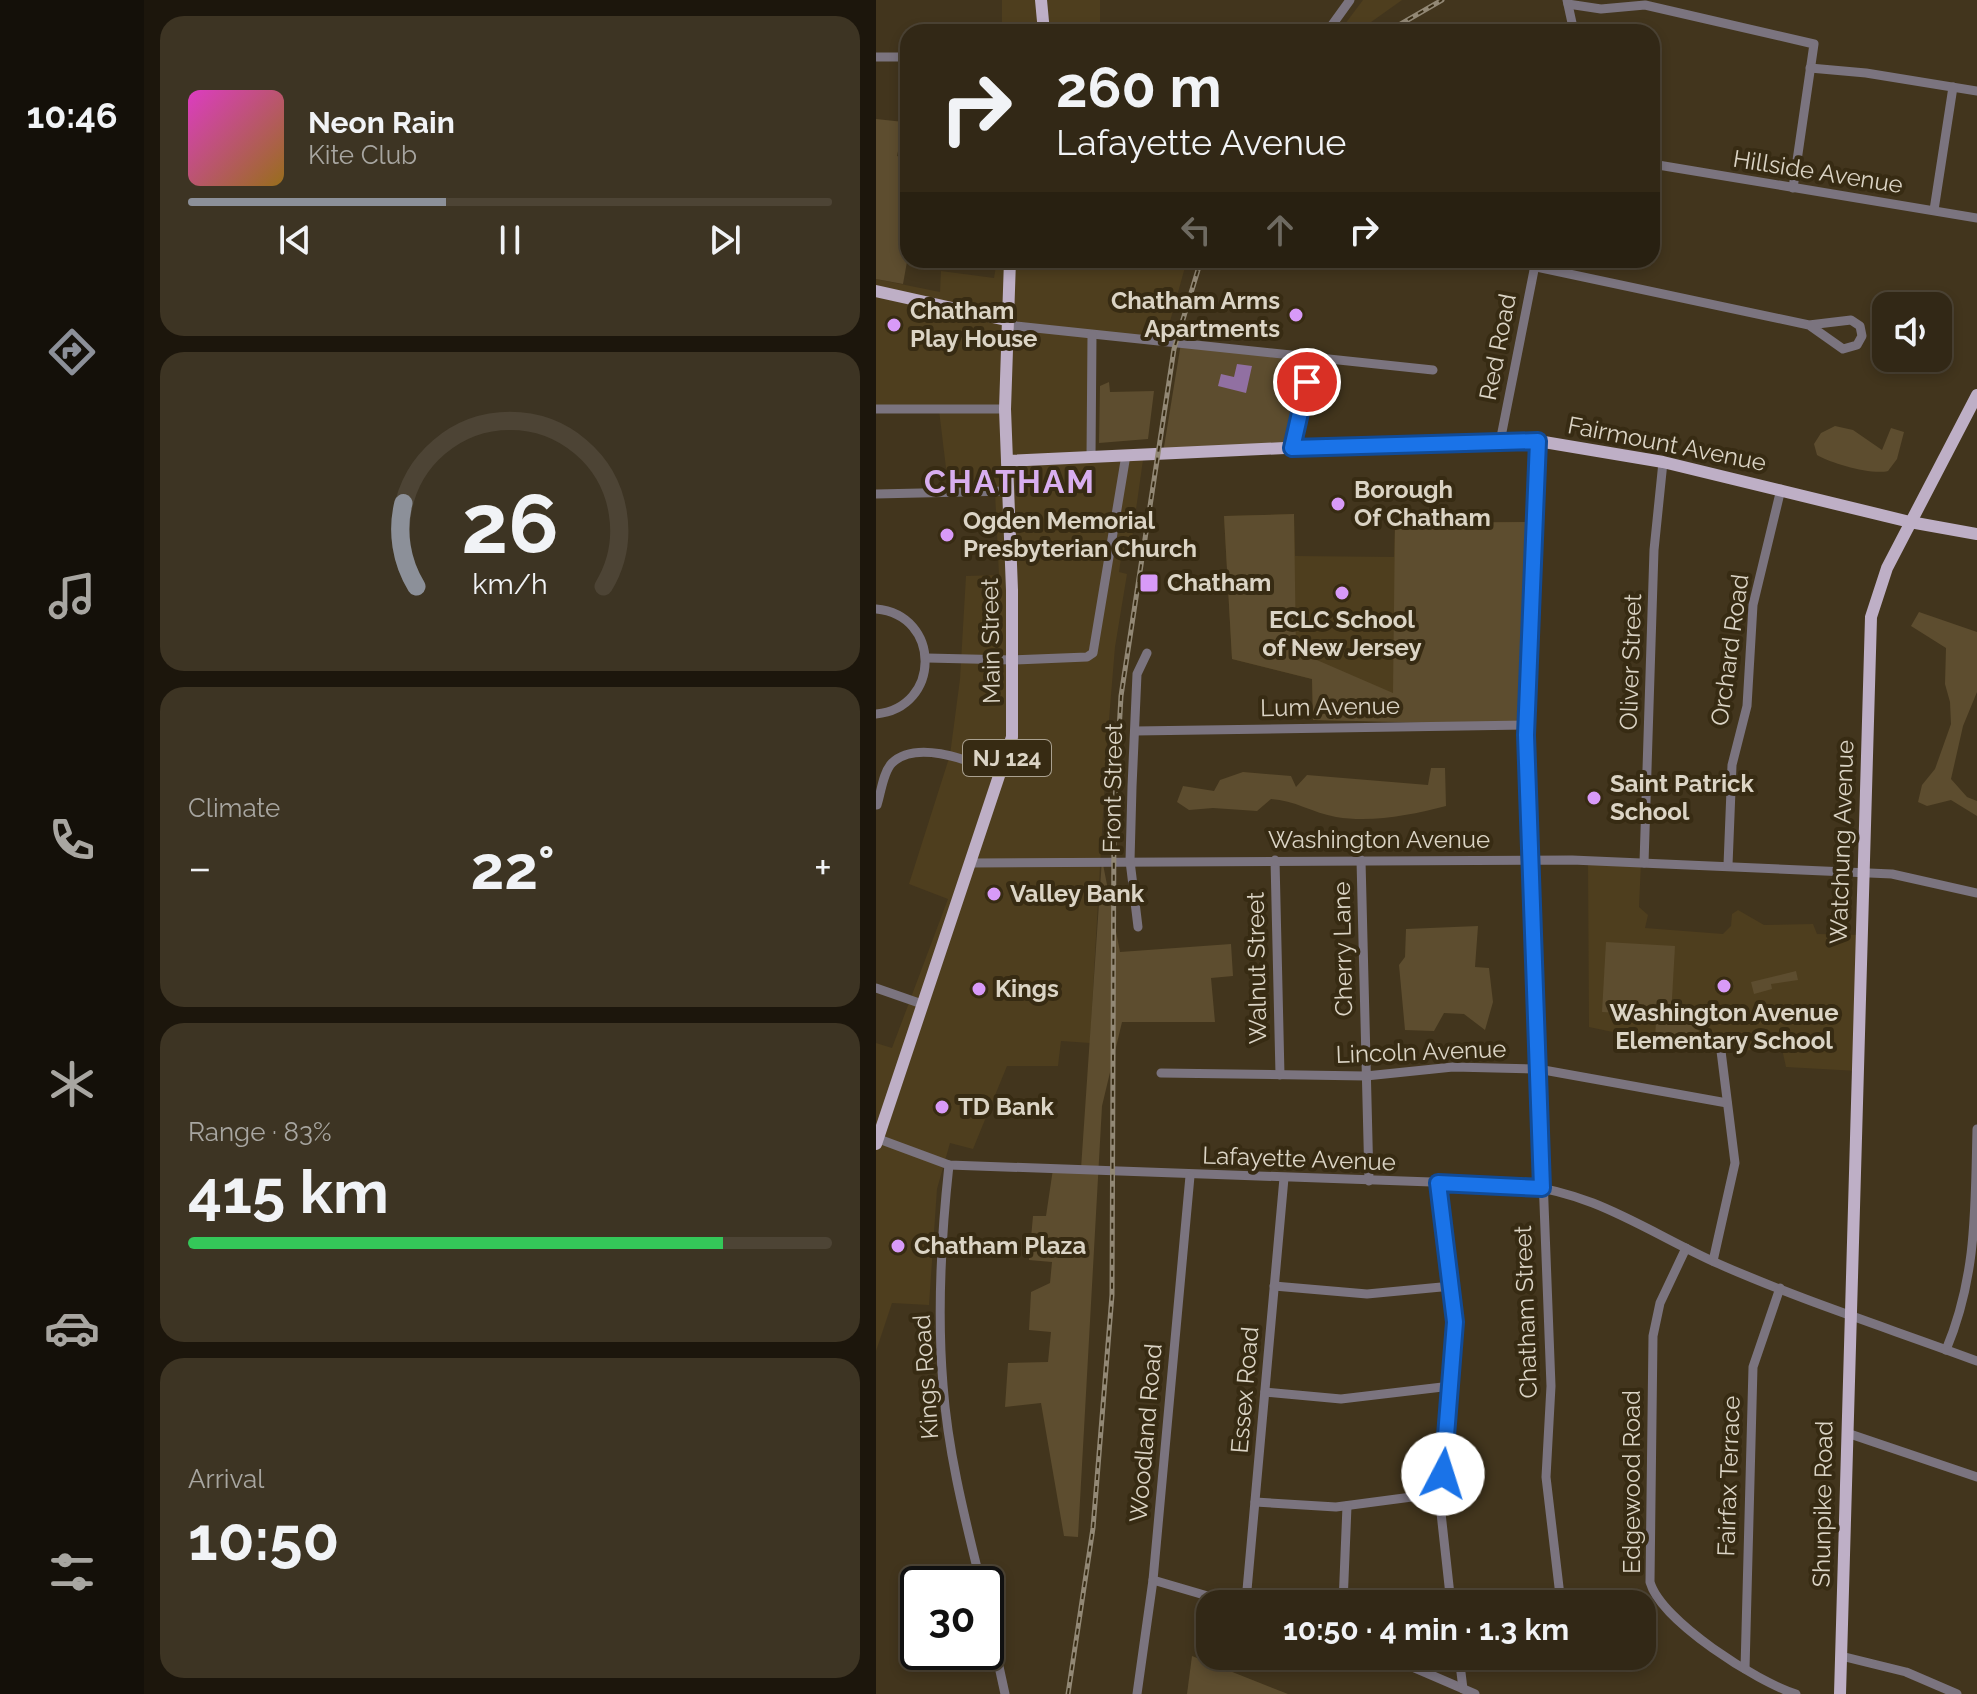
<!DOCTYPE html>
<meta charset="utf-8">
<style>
:root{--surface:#322816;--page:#3d3423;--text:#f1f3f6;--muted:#a8a6a1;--line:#4d4435;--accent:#8c9099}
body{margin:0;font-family:Raleway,sans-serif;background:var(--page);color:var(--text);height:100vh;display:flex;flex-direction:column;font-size:30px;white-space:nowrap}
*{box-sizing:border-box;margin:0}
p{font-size:26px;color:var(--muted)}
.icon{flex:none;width:44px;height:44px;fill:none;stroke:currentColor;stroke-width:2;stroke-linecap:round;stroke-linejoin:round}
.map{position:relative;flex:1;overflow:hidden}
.panel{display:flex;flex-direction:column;gap:16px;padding:16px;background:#1c160c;width:732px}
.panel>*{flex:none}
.banner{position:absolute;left:24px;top:24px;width:760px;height:244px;border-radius:24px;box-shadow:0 4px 12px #0003,0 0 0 2px var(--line);background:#322816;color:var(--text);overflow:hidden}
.tools{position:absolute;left:996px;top:292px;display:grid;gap:16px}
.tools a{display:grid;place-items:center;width:80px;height:80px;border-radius:16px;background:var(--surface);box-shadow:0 4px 12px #0003,0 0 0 2px var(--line);font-size:40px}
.speed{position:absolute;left:24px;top:1566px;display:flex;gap:16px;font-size:40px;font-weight:700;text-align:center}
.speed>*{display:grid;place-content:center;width:104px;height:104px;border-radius:50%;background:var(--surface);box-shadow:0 4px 12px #0003,0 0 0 2px var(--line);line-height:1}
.speed .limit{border:4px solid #111;border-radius:12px;background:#fff;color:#111}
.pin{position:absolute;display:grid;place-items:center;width:68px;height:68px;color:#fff;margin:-34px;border:4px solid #fff;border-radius:50%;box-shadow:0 2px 8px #0007}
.me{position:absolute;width:88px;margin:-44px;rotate:5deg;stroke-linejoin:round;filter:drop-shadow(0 0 6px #0008)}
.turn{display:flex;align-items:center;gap:28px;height:168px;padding:0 24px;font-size:36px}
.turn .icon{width:104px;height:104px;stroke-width:2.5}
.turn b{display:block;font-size:56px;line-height:68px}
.lanes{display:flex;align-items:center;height:76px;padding:0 24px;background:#0003;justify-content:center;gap:40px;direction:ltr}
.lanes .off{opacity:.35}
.big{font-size:60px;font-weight:700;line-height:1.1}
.panel .card{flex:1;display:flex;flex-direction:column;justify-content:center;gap:12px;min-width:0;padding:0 28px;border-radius:24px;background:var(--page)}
.panel .dial{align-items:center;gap:0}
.dial svg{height:208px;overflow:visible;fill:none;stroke:var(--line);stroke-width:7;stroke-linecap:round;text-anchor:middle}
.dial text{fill:var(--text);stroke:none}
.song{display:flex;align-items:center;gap:24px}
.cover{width:96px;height:96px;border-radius:12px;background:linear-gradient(135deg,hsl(310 70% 55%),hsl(40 70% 35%))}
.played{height:8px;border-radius:4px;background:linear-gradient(90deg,var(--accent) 40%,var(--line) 40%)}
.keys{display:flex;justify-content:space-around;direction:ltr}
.heat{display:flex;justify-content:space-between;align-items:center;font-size:44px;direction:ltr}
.charge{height:12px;border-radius:6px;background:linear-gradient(90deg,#34c759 83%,var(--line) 0)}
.trip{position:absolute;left:320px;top:1590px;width:460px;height:80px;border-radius:24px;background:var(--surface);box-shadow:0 4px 12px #0003,0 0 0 2px var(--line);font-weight:700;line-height:80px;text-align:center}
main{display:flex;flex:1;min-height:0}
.tabs{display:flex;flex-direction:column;width:144px;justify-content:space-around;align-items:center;background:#141009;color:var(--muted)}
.tabs .icon{width:56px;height:56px}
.tabs .selected{color:var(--accent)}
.tabs b{font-size:36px;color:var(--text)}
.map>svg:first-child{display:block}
.built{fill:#4e3e1e}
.green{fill:#5d4d2f}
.water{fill:#9170a2}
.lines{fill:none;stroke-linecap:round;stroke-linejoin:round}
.minor{stroke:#7b747f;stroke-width:9}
.major{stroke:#beafc6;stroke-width:12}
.rail-casing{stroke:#928875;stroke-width:5}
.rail{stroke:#372b13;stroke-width:2;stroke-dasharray:6;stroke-linecap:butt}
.route-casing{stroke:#114b97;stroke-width:20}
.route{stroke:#1a73e8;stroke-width:14}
.poi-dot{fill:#d89af8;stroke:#372b13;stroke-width:3}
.labels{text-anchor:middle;stroke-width:8;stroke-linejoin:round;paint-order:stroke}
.shield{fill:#372b13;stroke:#aaa190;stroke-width:2}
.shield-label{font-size:22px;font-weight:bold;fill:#dbd4c5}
.street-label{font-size:24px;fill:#dbd4c5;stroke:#372b13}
.poi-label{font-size:24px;font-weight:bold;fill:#dbd4c5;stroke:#372b13;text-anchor:start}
.district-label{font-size:32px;font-weight:bold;letter-spacing:2px;fill:#d8aeef;stroke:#372b13}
</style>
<main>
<nav class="tabs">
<b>10:46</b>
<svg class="icon selected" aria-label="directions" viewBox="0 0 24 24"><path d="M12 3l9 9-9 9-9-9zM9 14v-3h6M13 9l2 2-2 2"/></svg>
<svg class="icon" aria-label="music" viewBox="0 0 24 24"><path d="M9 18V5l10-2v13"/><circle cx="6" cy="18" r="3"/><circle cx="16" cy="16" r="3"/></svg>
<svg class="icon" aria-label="phone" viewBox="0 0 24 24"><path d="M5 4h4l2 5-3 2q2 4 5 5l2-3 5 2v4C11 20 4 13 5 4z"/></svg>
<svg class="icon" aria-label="climate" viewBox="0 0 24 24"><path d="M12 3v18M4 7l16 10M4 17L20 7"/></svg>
<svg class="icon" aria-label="car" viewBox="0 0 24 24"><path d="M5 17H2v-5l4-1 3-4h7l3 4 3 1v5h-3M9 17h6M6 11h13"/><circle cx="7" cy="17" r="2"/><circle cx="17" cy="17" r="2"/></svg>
<svg class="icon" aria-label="filters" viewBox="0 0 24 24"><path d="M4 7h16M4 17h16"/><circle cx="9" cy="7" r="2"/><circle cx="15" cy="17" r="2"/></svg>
</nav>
<section class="panel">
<div class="card">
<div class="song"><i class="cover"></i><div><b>Neon Rain</b><p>Kite Club</p></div></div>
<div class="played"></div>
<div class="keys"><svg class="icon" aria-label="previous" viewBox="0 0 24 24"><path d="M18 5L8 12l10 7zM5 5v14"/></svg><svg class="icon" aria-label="pause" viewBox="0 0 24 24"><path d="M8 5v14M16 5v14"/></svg><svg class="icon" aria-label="next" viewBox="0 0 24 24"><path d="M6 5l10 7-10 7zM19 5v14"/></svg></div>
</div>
<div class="card dial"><svg viewBox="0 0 100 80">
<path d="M14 69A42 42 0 1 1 86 69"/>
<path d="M14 69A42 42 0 0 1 9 37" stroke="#8c9099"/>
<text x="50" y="56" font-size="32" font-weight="700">26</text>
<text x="50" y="72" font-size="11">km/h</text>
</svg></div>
<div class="card"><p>Climate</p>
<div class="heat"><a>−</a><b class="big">22°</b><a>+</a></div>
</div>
<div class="card"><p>Range · 83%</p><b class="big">415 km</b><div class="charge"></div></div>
<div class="card"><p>Arrival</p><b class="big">10:50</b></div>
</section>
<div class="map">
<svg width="1101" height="1694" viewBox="0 0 1101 1694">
<rect width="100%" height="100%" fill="#42351d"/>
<g class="built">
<rect x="126" y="0" width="98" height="32"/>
<path d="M487,0H526L481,32H463Z"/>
<path d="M121,260H311L288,343L217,335L215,463L267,460L254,552L246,551L243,572L251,574L239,647L231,744L214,1043L185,1041L182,1066H131L97,1149L74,1143L61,1189L53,1305L16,1303L0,1351V1043L16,1048L72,899L33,884L74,755L84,679L90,576L123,575L119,492L73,493L63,410L0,408V279L64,292L65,271L118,278Z"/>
<path d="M418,514L419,556L518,557L519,523L659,522L649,725L437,720L436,679L356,659L348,516Z"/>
<path d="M712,861L765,863L763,907L772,915L769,928L847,934L855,926L856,914L862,910L888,925L937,924L941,934L986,935L982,1071L910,1067L906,1049L832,1052L713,1027Z"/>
</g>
<g class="green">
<path d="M0,119L28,122L21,156L32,159V256L27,284L0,279Z"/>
<path d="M305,343L437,356L416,448L287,453Z"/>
<path d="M233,382L234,392L278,391L272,439L223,443L224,386Z"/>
<path d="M959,426L977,430L1006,450L1015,428L1028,432L1021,459L1012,471C995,475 957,464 941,455L938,444L945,433Z"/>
<path d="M418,514L420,651L517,693L519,523L659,522L649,725L437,720L436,679L356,659L348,516Z"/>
<path d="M1043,612L1101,632V692L1087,726L1075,779L1091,797L1101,801V816L1075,800L1051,806L1042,802L1046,785L1059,769L1075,724L1074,702L1069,684L1070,648L1035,626Z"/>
<path d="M555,768H569L570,806C535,815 496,823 460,817C437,813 418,800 395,799L381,811L337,808L313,810L301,802L307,786L338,791L344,780L367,772L415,776L420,787L431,775L552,785Z"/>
<path d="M226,859L244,952L355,944L357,976L335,978L339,1022H246L226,1106L202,1537L188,1536L165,1403L129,1407L132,1363L172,1362L175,1332L153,1330L155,1292L174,1283L176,1262L153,1260L157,1216H170L177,1169H205Z"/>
<path d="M602,926L599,967L613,968L617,1002L609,1030L588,1014L568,1013L558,1031L529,1030L523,965L529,957L530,929Z"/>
<path d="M730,942L799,946L795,1016L726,1012Z"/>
<path d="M920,971L922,980L895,984L896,989L878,994L875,982Z"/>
<path d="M780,1021L821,1024L827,1048L779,1040Z"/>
<path d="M316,1656L412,1694H311Z"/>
</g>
<path class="water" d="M361,364L376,366L370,393L342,386L345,374L358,377Z"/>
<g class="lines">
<g class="minor">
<path d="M691,0L698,32"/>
<path d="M692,4L725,9L769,5L938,44L917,188"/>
<path d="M451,32L474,0"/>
<path d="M0,57H32"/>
<path d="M934,68L990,73L1101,91"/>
<path d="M776,164L1101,218"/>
<path d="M1058,210L1077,87"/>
<path d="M627,260L933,325L967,349L981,345L986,336L984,326L975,320L933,325"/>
<path d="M130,320L140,326L557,370"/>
<path d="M0,409H129"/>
<path d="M662,441L650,735L675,1386L670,1477L685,1604"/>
<path d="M624,442L660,260"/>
<path d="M416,448L437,356"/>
<path d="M215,457L216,335"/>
<path d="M0,494L133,491"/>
<path d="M0,609C66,615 65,708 0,714"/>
<path d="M51,658L137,660L211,657L217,653L250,455"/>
<path d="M259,731L650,725"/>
<path d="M1,805C5,793 7,772 16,763C42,738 98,763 125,773"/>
<path d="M399,860L404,1075"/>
<path d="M485,860L493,1181"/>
<path d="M94,863L696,860L1016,874L1101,893"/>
<path d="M768,863L778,550L787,462"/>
<path d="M852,865L856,765L871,706L877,605L905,489"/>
<path d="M262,927L254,861L256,787L261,674L271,653"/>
<path d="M0,988L46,1004"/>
<path d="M285,1073L490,1076L577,1067L662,1069L851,1103"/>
<path d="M0,1138L73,1165L640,1185C717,1190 775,1234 843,1264C927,1301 1015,1329 1101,1361"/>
<path d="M73,1165C65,1238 61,1312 67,1385C72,1453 89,1519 105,1584"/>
<path d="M562,1183L579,1322L565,1513L575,1604"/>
<path d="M810,1248L784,1303L777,1336L774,1582C785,1621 881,1682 920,1694"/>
<path d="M837,1261L859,1163L845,1051"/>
<path d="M398,1286L491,1294L576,1286"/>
<path d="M1070,1350C1101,1276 1099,1209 1101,1129"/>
<path d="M389,1392L465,1399L575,1386"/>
<path d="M971,1433L1101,1477"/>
<path d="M379,1502L460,1507L566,1493"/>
<path d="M277,1580L359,1604"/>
<path d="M365,1604L371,1590L408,1178"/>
<path d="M467,1604L471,1506"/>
<path d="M110,1607L129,1694"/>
<path d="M511,1656L599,1694"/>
<path d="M583,1656L587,1689"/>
<path d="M965,1656L1030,1672L1081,1694"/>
<path d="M869,1669L877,1367L904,1288"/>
<path d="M261,1694L277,1580L314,1176"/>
</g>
<g class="major">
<path d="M165,0L168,32"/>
<path d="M0,291L130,320"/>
<path d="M131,461L409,448L662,441L787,462L1034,522L1101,534"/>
<path d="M0,1144L136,737V590L129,409L134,260"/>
<path d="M964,1694L995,617L1011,568L1101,395"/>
</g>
<defs>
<g id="rail">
<path d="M511,32L566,0"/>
<path d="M192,1694L217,1528L236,1295L238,820L245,696L298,349L325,260"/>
</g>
</defs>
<use href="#rail" class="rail-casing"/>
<use href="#rail" class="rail"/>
</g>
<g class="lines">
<defs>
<path id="route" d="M431,382L416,448L662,441L650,735L666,1188L562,1183L579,1322L567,1474"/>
</defs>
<use href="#route" class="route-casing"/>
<use href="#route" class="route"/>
</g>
<g class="poi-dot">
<circle cx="420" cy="315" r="8"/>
<circle cx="18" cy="325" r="8"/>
<circle cx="462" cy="504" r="8"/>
<circle cx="71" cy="535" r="8"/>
<rect x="263" y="573" width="20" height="20" rx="4"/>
<circle cx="466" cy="593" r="8"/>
<circle cx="718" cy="798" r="8"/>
<circle cx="118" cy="894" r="8"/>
<circle cx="848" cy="986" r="8"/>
<circle cx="103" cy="989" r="8"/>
<circle cx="66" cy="1107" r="8"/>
<circle cx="22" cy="1246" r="8"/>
</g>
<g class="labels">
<rect class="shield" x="87" y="740" width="88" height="36" rx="6"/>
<g class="shield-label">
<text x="131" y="766">NJ 124</text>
</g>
<g class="street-label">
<text transform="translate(942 172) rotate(9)" y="8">Hillside Avenue</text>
<text transform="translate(622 347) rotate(-79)" y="8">Red Road</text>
<text transform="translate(791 444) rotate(11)" y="8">Fairmount Avenue</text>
<text transform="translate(115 641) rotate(-91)" y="8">Main Street</text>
<text transform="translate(854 650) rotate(-82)" y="8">Orchard Road</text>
<text transform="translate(755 662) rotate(-88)" y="8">Oliver Street</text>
<text transform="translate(454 707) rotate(-1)" y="8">Lum Avenue</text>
<text transform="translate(237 788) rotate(-89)" y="8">Front Street</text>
<text x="503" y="848">Washington Avenue</text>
<text transform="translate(966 842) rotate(-88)" y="8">Watchung Avenue</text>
<text transform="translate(467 949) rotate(-91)" y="8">Cherry Lane</text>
<text transform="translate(381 968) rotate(-91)" y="8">Walnut Street</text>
<text transform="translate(545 1052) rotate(-2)" y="8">Lincoln Avenue</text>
<text transform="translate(423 1159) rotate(2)" y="8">Lafayette Avenue</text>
<text transform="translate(650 1312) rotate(-92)" y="8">Chatham Street</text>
<text transform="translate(50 1377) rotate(-94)" y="8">Kings Road</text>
<text transform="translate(369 1390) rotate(-85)" y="8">Essex Road</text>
<text transform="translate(270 1433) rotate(-85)" y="8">Woodland Road</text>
<text transform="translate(853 1476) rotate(-88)" y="8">Fairfax Terrace</text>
<text transform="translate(756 1482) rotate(-90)" y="8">Edgewood Road</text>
<text transform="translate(947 1504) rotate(-89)" y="8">Shunpike Road</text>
</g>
<g class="poi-label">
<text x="404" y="309" text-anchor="end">Chatham Arms<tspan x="404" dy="28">Apartments</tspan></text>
<text x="34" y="319">Chatham<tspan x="34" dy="28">Play House</tspan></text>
<text x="478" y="498">Borough<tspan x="478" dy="28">Of Chatham</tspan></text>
<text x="87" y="529">Ogden Memorial<tspan x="87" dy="28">Presbyterian Church</tspan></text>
<text x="291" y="591">Chatham</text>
<text x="466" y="628" text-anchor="middle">ECLC School<tspan x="466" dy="28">of New Jersey</tspan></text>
<text x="734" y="792">Saint Patrick<tspan x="734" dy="28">School</tspan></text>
<text x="134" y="902">Valley Bank</text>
<text x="119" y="997">Kings</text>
<text x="848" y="1021" text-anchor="middle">Washington Avenue<tspan x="848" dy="28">Elementary School</tspan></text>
<text x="82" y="1115">TD Bank</text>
<text x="38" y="1254">Chatham Plaza</text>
</g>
<g class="district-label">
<text x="134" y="493">CHATHAM</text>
</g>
</g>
</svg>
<div class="tools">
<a><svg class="icon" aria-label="sound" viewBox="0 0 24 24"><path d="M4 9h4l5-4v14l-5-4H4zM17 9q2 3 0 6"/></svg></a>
</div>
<div class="speed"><div class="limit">30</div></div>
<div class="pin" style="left:431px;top:382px;background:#d93025"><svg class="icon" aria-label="arrive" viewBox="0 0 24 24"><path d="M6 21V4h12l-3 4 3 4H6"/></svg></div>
<svg class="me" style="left:567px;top:1474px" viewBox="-20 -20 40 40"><circle r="19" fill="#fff"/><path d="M0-13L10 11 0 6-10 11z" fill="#1a73e8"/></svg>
<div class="trip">10:50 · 4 min · 1.3 km</div>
<div class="banner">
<div class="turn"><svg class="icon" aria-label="right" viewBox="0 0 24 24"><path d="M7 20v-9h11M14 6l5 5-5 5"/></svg><div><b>260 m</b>Lafayette Avenue</div></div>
<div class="lanes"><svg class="icon off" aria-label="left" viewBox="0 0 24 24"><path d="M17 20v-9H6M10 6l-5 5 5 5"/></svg><svg class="icon off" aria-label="ahead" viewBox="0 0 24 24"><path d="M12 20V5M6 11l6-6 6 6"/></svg><svg class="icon" aria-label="right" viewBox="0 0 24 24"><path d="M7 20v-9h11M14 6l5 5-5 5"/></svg></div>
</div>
</div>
</main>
